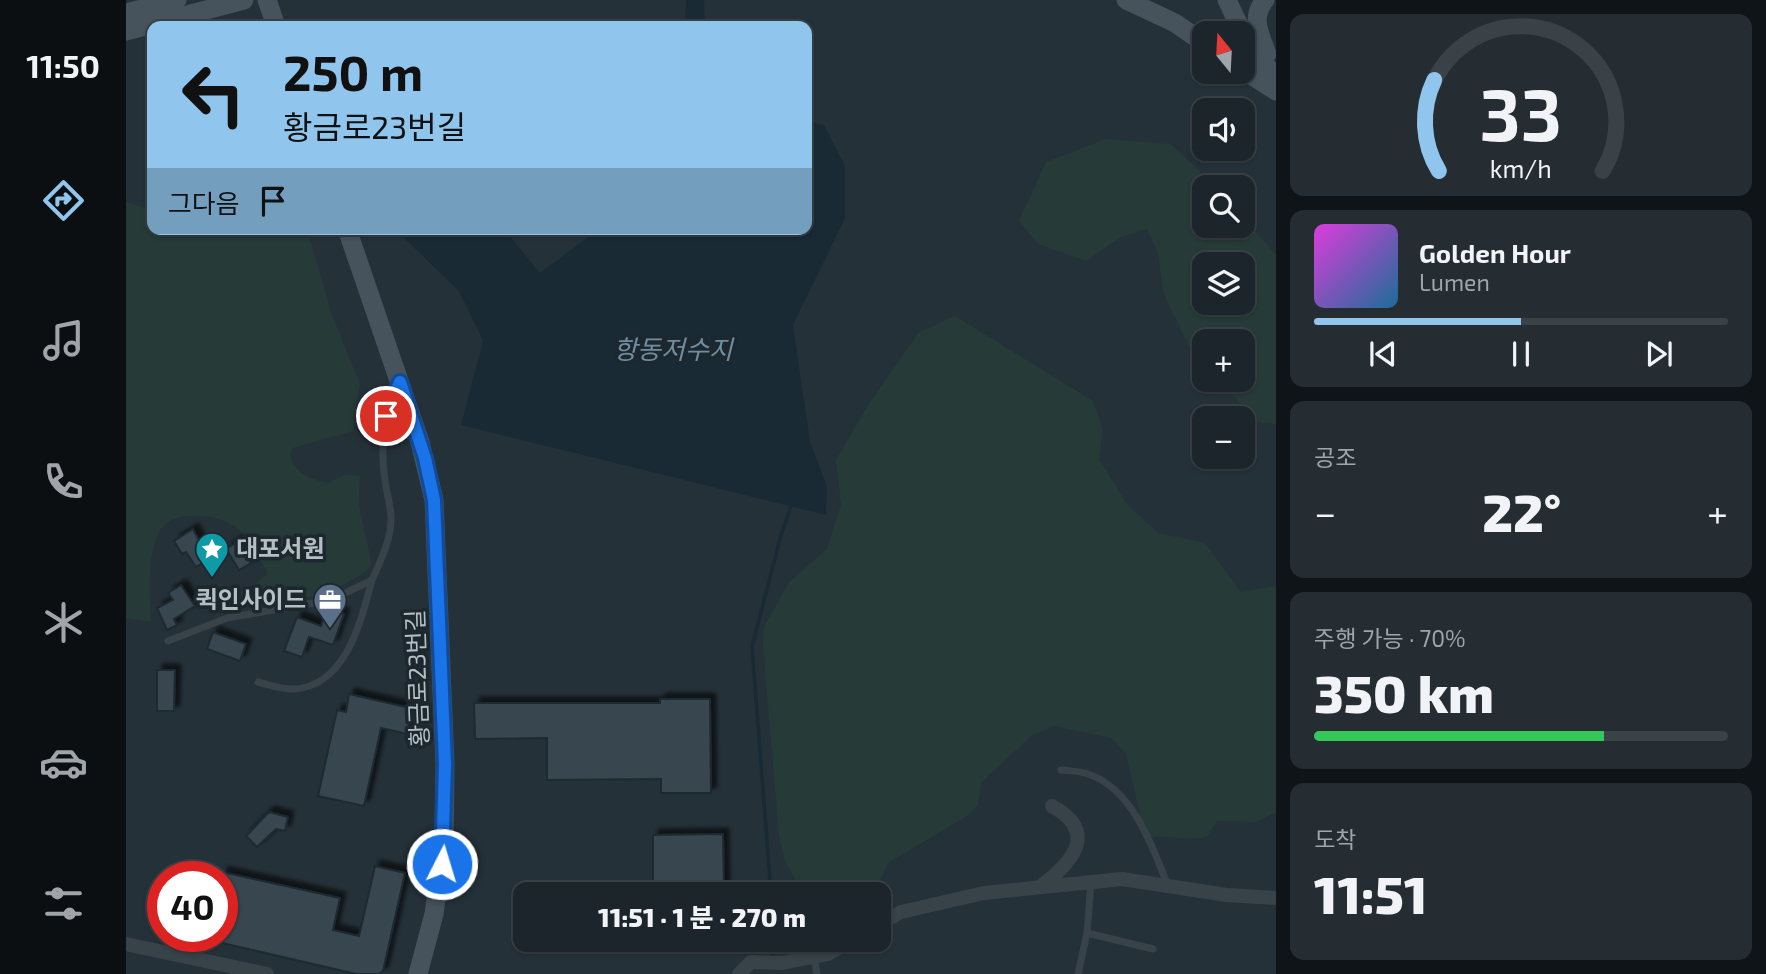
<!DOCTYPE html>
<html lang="ko">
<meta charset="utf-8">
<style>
:root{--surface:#1c252b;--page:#252d33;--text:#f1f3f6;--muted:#a0a5a9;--line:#3a4247;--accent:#90c6ed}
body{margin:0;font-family:"Exo 2","Noto Sans KR",sans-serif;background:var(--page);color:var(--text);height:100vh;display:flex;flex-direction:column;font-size:26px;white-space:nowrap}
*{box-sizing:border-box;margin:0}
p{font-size:23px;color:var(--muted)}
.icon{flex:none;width:38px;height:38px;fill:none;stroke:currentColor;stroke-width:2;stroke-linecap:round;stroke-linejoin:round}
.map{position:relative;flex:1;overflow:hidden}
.drawer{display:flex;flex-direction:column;gap:14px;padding:14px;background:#0f1418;width:490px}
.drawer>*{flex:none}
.top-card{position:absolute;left:21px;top:21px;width:665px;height:214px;border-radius:14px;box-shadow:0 2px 5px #0004,0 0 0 2px var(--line);background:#90c6ed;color:#111;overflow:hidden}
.needle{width:46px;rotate:342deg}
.tools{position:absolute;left:1066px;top:21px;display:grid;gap:14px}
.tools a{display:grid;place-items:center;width:63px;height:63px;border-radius:14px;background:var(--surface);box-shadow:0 2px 5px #0004,0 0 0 2px var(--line);font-size:35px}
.speed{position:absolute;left:21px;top:861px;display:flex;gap:14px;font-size:35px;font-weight:700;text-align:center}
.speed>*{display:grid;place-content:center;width:91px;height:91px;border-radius:50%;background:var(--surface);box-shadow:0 2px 5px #0004,0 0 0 2px var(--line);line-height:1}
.speed .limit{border:10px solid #d22;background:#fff;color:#111}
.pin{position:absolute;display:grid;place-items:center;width:60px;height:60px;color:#fff;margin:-30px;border:4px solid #fff;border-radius:50%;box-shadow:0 2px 7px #0007}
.me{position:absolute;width:77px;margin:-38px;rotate:5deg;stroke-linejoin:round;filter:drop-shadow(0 0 5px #0008)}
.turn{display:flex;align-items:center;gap:24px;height:147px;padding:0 21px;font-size:32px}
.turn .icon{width:91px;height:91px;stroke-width:2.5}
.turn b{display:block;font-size:49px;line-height:60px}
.then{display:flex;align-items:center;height:66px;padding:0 21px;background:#0003;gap:14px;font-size:26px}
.big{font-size:52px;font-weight:800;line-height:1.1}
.drawer .tile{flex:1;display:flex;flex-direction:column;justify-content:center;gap:10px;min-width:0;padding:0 24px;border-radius:14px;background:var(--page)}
.drawer .dial{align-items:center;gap:0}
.dial svg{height:182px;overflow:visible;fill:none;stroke:var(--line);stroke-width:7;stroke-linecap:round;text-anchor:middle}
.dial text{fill:var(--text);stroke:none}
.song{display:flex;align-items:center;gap:21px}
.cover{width:84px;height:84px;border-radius:10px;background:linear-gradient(135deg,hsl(300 70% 55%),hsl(200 70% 35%))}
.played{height:7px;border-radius:4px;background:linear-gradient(90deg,var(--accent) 50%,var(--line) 50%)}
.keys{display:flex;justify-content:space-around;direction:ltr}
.heat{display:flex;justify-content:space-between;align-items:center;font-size:38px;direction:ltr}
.charge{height:10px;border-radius:5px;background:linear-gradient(90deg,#34c759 70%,var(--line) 0)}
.trip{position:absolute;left:387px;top:882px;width:378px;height:70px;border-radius:14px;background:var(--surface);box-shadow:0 2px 5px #0004,0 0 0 2px var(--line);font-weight:800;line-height:70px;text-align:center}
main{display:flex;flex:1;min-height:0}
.dock{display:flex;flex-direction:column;width:126px;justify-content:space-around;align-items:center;background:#0b0f11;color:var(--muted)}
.dock .icon{width:49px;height:49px}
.dock .on{color:var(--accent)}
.dock b{font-size:32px;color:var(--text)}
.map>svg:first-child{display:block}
.green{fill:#263a38;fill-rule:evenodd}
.water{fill:#192a35}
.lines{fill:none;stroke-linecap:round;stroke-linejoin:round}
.stream{stroke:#192a35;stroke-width:3.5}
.building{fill:#37464f;stroke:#1f2930;stroke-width:2;filter:url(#shadow)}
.lane{stroke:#384349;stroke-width:7}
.street{stroke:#384349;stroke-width:14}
.secondary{stroke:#46535c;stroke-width:19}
.route-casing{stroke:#114b97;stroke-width:18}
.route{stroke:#1a73e8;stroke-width:12}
.labels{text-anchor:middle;stroke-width:7;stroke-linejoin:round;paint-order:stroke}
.poi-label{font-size:24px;font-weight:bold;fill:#b3bec5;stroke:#1d272e;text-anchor:start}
.street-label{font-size:24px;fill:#b3bec5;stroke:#1d272e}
.water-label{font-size:26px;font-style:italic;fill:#708ea1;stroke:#1d272e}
</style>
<main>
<nav class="dock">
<b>11:50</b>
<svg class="icon on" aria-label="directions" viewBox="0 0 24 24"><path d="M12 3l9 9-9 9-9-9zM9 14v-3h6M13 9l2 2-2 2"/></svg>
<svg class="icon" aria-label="music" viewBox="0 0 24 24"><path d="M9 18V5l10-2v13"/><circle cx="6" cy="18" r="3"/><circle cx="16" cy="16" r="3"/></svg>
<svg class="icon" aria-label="phone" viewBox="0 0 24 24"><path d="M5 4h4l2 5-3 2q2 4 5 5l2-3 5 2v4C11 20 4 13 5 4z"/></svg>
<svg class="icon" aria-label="climate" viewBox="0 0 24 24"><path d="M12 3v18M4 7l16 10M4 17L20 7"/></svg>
<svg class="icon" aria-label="car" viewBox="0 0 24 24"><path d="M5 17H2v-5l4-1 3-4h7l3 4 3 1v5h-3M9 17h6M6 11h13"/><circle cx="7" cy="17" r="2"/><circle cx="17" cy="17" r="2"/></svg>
<svg class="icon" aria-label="filters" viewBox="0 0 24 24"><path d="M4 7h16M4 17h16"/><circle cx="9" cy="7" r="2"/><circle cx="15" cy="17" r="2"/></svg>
</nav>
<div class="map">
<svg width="1150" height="974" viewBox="0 0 1150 974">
<defs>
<filter id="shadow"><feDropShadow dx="5.5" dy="-5.5" stdDeviation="2" flood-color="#0009"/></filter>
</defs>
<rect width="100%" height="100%" fill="#253139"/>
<g class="green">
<path d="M980,139L1045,144L1090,187H1078V226H1116L1117,217L1150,255V424L1132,422L1107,395L1103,380H1116V341H1078V351L1063,347L1037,292L1032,253L1021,229L995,237L960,261L912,244L893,221L920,162ZM1078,264H1116V303H1078Z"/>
<path d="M0,202L26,210V229H181L206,315L234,384L227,431L167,448L164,455C169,475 185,479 203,483L219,474L234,476L233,506L246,565C225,589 146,616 117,597L119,591L141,575V571C132,558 124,541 113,530C98,514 47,508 34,530C20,557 24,593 25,622L0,618Z"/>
<path d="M829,316L967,401L977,430L973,459L1001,504L1032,533L1079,543L1115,592L1150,586V812L1130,822L1091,821L1081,837C1060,841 1041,835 1019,837L1000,754L985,738L928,726L905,736L856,782L852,805L841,816L762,863L750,889L740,894H677L659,860L653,837L637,646L638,627L663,582L701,549L715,505L710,460L744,402L793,332Z"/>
</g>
<g class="water">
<path d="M560,0H578L579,26H559Z"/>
<path d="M681,122L698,125L719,166V218L667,325L684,442L701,486L700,515L335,425L357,341L333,291L269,229H378L414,273L473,229H681Z"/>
</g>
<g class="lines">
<g class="stream">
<path d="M645,894L626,647L655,535L665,506"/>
<path d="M646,940L647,959"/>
</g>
</g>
<g class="building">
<path d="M67,529L83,559L70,567L60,552L56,554L48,541Z"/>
<path d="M112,541L125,563L113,570L100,549Z"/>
<path d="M55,585L69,606L48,619L51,625L41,630L31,608L47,600L42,593Z"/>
<path d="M201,608L218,614L207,645L183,637L176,657L158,651L171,617L195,626Z"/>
<path d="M87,632L120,644L114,661L81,649Z"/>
<path d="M31,670H49L48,711H31Z"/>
<path d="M223,694L284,708L282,715L285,716L281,734L255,728L238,806L192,796L211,710L220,712Z"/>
<path d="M534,699H584L585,793H535V779L421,780V738L349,739L348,703H534Z"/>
<path d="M143,812L162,817L159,831L150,829L131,847L120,836Z"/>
<path d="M597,834L598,891L527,892V835Z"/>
<path d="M249,866L279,873L257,971L253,974H230L96,943V872L214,898L207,930L233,936Z"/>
</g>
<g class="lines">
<g class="lane">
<path d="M246,580C255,560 265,540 265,518C265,505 260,492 259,480C254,449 258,418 271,389"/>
<path d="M42,641L101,618L205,600L246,580C235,620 221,685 169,689C156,690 144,685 132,682"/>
<path d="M935,770C944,771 954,771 962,774C1006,788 1027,847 1042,886"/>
<path d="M961,933L1027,949"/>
<path d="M688,957L691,974"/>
<path d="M952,974L961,933L965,882"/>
</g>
<g class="street">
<path d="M915,886C947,862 973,832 926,806"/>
<path d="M752,925L775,912L858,893L996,879L1101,895L1150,898"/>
<path d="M0,944L141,974"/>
<path d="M613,974L625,962L656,963L702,954L727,940"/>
</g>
<g class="secondary">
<path d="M141,0L150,26"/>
<path d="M1000,0L1049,23L1078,43"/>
<path d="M1101,0L1118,36L1150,79"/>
<path d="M1139,0C1124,18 1134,34 1141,54"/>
<path d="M0,13L51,0"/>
<path d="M0,31L118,0"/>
<path d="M1116,69L1150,91"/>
<path d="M221,229L294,442L308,500L319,764L318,843L308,914L292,974"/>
</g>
</g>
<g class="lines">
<defs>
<path id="route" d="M260,416L274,382L299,458L308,500L319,764L316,864"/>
</defs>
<use href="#route" class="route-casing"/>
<use href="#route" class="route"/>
</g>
<defs>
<symbol id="sight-pin" viewBox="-11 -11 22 30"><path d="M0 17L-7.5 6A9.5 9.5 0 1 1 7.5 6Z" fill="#0f9aa8" stroke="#1d272e"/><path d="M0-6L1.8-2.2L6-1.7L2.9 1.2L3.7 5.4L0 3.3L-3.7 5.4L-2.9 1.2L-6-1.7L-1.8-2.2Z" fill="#fff"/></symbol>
<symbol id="office-pin" viewBox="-11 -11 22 30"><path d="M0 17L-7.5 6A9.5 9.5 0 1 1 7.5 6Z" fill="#5c6f8a" stroke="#1d272e"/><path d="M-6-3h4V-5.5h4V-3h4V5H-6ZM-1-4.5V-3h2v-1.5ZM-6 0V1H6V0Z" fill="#fff"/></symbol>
</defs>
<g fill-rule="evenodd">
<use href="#sight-pin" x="67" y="530" width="38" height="52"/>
<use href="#office-pin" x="185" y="581" width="38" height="52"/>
</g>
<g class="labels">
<g class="poi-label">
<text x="110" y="557">대포서원</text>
<text x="180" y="608" text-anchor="end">퀵인사이드</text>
</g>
<g class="street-label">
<text transform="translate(292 678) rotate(-92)" y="8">황금로23번길</text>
</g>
<g class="water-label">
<text x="547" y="359">항동저수지</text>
</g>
</g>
</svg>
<div class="tools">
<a><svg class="needle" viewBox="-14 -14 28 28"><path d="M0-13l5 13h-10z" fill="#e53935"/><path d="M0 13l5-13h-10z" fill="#a0a5a9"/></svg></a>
<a><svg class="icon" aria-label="sound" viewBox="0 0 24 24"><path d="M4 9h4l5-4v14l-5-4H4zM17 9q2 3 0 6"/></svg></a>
<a><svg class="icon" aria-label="search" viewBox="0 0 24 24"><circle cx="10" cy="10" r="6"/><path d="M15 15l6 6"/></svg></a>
<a><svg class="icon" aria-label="layers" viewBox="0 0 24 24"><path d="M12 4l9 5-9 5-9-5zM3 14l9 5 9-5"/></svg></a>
<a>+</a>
<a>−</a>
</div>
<div class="speed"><div class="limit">40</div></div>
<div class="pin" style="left:260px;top:416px;background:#d93025"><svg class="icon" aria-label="arrive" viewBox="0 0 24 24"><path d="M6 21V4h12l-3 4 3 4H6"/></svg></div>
<svg class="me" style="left:316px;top:864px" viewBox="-20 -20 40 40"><circle r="17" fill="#1a73e8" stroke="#fff" stroke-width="3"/><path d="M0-11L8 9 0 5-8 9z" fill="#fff"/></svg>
<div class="trip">11:51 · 1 분 · 270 m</div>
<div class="top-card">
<div class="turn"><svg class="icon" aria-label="left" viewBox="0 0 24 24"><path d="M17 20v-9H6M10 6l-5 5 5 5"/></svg><div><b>250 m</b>황금로23번길</div></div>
<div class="then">그다음<svg class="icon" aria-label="arrive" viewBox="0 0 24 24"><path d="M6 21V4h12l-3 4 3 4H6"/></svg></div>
</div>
</div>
<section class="drawer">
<div class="tile dial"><svg viewBox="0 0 100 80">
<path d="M14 69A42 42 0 1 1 86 69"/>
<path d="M14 69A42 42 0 0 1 12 29" stroke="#90c6ed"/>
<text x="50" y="56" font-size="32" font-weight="700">33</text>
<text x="50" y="72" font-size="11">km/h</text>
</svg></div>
<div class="tile">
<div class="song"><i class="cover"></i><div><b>Golden Hour</b><p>Lumen</p></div></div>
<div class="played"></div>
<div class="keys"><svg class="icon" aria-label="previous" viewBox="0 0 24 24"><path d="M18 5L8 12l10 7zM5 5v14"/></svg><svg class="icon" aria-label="pause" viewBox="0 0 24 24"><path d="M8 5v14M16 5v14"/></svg><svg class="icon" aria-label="next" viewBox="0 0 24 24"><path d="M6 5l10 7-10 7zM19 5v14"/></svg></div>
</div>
<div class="tile"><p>공조</p>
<div class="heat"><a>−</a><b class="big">22°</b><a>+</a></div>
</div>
<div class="tile"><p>주행 가능 · 70%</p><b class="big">350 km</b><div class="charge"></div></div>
<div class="tile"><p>도착</p><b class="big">11:51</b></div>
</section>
</main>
